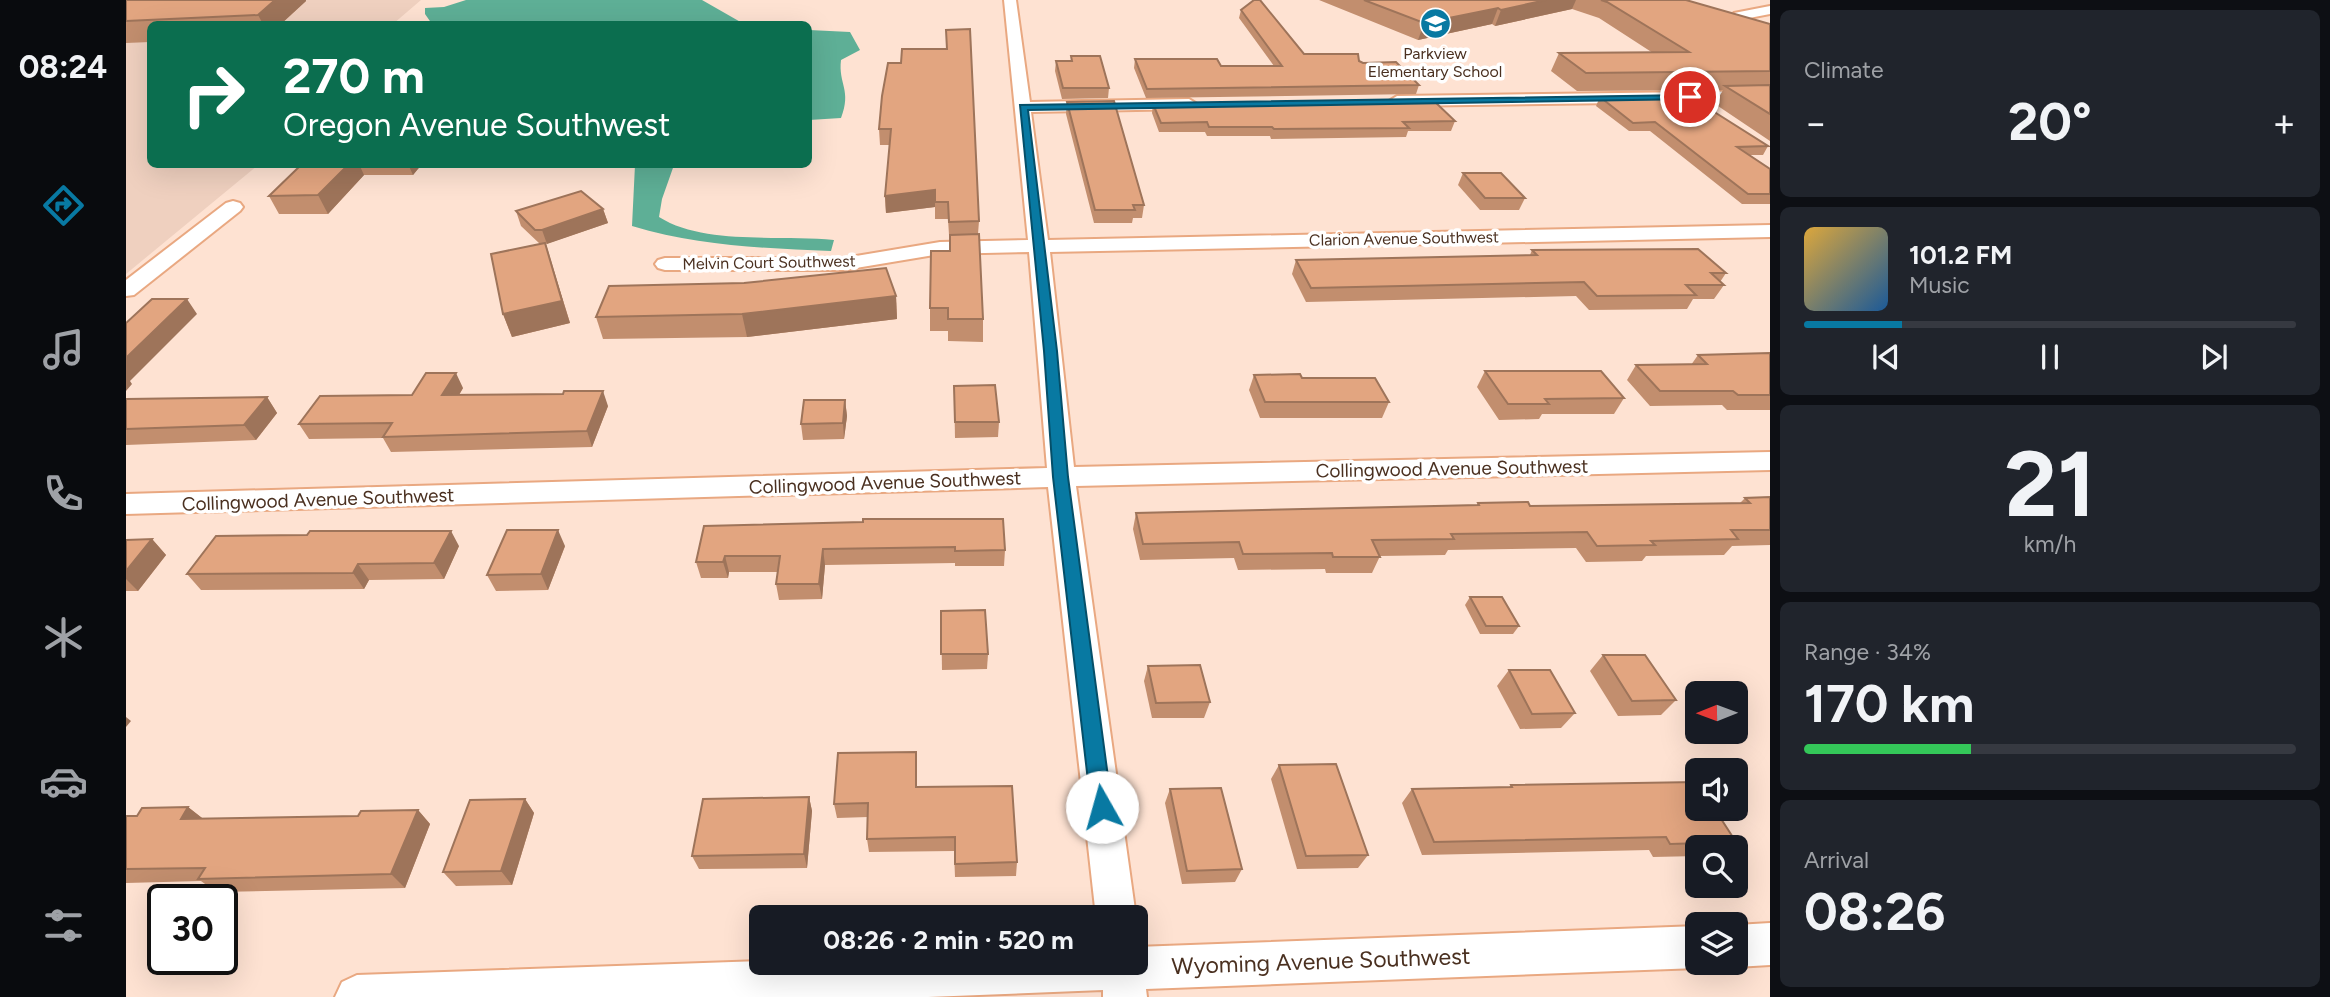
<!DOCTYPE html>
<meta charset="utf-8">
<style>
:root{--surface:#171b24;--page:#20242c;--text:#f1f3f6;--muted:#9ea1a6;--line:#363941;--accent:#0879a2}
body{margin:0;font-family:Figtree,sans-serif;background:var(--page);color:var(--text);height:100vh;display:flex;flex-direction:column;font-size:26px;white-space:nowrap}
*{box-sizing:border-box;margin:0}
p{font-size:23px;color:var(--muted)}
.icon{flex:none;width:38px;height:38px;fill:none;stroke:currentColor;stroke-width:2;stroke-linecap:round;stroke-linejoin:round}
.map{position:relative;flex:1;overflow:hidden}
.side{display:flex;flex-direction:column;gap:10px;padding:10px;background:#0d0f14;width:560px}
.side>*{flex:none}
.banner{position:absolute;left:21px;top:21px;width:665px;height:147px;border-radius:10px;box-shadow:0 7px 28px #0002;background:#0b6e4f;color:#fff;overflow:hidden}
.needle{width:46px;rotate:269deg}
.buttons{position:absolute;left:1559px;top:681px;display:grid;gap:14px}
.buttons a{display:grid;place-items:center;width:63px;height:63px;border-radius:10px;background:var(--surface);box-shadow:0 7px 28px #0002;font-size:35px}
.speed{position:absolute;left:21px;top:884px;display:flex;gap:14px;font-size:35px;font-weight:700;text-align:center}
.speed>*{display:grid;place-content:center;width:91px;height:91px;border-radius:50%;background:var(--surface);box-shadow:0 7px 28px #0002;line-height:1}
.speed .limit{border:4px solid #111;border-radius:10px;background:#fff;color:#111}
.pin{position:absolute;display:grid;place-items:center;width:60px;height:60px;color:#fff;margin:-30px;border:4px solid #fff;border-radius:50%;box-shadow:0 2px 7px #0007}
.me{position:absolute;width:77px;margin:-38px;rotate:353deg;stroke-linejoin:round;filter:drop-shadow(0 0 5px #0008)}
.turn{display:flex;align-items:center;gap:24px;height:147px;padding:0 21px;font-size:32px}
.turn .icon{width:91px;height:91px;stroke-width:2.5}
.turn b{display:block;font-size:49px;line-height:60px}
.big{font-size:52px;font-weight:700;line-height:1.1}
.side .tile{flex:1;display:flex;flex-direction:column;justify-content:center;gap:10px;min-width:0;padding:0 24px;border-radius:10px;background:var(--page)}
.side .dial{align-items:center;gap:0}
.dial b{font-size:91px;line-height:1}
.song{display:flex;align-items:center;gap:21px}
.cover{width:84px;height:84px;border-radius:10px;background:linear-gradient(135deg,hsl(40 70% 55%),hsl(210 70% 35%))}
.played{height:7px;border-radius:4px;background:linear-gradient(90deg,var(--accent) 20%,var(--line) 20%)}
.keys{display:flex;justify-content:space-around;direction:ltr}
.heat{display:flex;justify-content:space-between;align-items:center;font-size:38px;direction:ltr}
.charge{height:10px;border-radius:5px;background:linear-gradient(90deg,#34c759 34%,var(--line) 0)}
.trip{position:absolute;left:623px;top:905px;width:399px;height:70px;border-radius:10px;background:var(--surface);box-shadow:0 7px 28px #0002;font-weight:700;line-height:70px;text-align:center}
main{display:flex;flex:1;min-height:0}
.tabs{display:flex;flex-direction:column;width:126px;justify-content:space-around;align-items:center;background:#090b0e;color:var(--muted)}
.tabs .icon{width:49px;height:49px}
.tabs .active{color:var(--accent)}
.tabs b{font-size:32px;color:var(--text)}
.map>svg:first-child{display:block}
.built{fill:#efd0bf}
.water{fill:#5eaf96}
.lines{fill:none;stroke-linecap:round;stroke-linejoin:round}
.minor-casing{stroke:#e9a881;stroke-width:4}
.minor{fill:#fff;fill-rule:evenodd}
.wall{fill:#c28e6e}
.shaded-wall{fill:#9e745a}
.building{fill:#e2a580;stroke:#9e745a;stroke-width:2}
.route{fill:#0879a2;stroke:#054f69;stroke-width:2}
.labels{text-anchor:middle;stroke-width:7;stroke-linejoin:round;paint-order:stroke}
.far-poi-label{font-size:16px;fill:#4a3020;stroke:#fff}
.far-street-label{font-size:16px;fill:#4a3020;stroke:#fff}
.street-label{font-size:19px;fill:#4a3020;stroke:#fff}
.near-street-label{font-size:23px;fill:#4a3020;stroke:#fff}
</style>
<main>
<nav class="tabs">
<b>08:24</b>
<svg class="icon active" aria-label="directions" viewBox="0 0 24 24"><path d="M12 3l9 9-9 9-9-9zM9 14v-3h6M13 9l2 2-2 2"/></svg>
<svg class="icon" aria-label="music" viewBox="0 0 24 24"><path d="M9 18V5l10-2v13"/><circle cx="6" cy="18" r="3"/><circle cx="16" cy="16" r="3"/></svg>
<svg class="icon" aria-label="phone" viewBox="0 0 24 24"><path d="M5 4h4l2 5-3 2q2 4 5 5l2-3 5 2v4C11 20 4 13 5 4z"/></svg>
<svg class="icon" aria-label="climate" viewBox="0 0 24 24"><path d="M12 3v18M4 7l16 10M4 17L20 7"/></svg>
<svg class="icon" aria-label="car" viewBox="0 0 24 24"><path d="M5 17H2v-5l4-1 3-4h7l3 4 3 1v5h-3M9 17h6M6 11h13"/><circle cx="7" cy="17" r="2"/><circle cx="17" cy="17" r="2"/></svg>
<svg class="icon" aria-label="filters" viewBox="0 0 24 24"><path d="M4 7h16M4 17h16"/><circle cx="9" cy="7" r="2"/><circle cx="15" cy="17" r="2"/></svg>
</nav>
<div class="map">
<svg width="1644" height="997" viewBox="0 0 1644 997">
<rect width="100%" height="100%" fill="#fee2d2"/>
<path class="built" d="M0,0H295L267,24H24V164L132,165L0,274Z"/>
<g class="water">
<path d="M340,0H576L618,24H306L299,14V8L318,7Z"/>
<path d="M683,30L724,32L734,50L715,60C712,84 726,90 715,118L683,120Z"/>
<path d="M509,165H548L536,199L533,217C579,246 655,234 708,240L705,251C635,248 573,246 506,226Z"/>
</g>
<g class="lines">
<defs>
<g id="minor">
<path d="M878,0H890L904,102L1063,99L1071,104L1063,109L905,112L922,240L1644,225V237L924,252L948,467L1644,452V470L950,486L1010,917V919L970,917L922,487L0,514V494L921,468L903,252L814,254L718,270H539L532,268L529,264L532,260L539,258H718L814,242L902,240Z"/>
<path d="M1644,6V14L1613,20L1606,16L1608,13Z"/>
<path d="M1644,91V101L1271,106L1263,101L1271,96Z"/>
<path d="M107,201L114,203L117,207L114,211L8,295L0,296V280L100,203Z"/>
<path d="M1644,923V965L1610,967L1600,962H1610V925Z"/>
<path d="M1572,926V962H1585L1572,968L1020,989L1021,997H977V990L802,997H209L216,982L231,975L635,961L1010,962V947Z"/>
</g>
</defs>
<use href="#minor" class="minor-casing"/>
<use href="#minor" class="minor"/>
</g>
<g class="wall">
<path d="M0,0L180,1L155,24H24V42L0,43Z"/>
<path d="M1193,0H1560L1644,24V141L1589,104L1597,90L1451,91L1425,71L1433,53H1527L1473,18L1446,9L1369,26L1366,24L1292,40Z"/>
<path d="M1115,10L1178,54L1233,61L1293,85L1290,94L1020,98L1008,68L1009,59L1095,66H1148L1113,18Z"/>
<path d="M820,30L853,221L852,234L857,319V342L822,341V331H804V308L824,251L822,219H809V207L760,213L759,196L764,145H754L753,129L775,63L820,49Z"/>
<path d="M945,56L983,88L982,98L936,99L929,71L930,61H945Z"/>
<path d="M1474,97L1642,146L1637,155H1624L1644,169V204H1616L1524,131H1503L1470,106Z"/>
<path d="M941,102L1018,205L1016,218H1007L1006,223H968L940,114Z"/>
<path d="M1027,104L1329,121L1325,131H1282L1280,137L1145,139L1144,136H1081L1079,132H1033L1026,113Z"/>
<path d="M176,164H296L287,175H238L202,214H153L143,196Z"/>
<path d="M1337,173L1399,198L1393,210H1354L1332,185Z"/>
<path d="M477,209L482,223L420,244L444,323L386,337L377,314L414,244L395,226L390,211Z"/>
<path d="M1406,250L1600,273L1594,282L1598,285L1588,299H1567L1561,309L1463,310L1450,296L1180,302L1166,274L1170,260L1404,255Z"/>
<path d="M770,296L771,319L621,337L477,339L470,317Z"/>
<path d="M1644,353V410H1601L1596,405L1524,406L1501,380L1510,365H1565L1572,355Z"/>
<path d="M1359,371L1498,398L1488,414H1416L1413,419L1373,420L1351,387Z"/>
<path d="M1128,375L1263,402L1256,418H1134L1123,390Z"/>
<path d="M828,386L873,422L872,437L829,438Z"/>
<path d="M337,388L333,395L482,406L466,447L265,452L257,438L183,439L173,424L286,395Z"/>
<path d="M141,397L151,413L130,440L0,445V399Z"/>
<path d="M719,400L721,416L718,439L677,440L675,424Z"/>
<path d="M1644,497V545L1606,546L1598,555L1520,556L1516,561L1460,562L1450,548L1322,550L1319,555L1254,556L1246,573H1200L1199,569L1112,570L1108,558L1014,560L1007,529L1010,513L1351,505L1352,503L1404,506L1614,503L1619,498Z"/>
<path d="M578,526L879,550L878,566H829V563L699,565L696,599L653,600L650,584L652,572H603L602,578H575L570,562Z"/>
<path d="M26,539L40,555L12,591H0V540Z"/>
<path d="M333,546L318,579L243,580L238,589L75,590L61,574Z"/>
<path d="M439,546L422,590L370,591L361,575Z"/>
<path d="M1344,597L1393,626L1387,634H1354L1339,605Z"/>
<path d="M815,611L862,654L861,669L816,670Z"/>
<path d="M1477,655L1550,700L1535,715L1492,716L1464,671Z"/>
<path d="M1022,666L1084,702L1078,718H1026L1018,681Z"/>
<path d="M1383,670L1449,713L1435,728L1394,729L1371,686Z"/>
<path d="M1153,765L1242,855L1232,868L1171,869L1145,779Z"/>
<path d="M791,767L790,787L891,862L890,876L829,877L828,851L743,852L741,839L742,817L711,818L708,804Z"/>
<path d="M1385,785L1610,842L1604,847H1572V856L1527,857L1523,850L1296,855L1276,803L1286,789L1383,787Z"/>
<path d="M1044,789L1116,869L1109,882L1056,884L1039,803Z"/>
<path d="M683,797L686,811L681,868L573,869L566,856Z"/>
<path d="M399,799L408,813L386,885L330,886L317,872Z"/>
<path d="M62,807L77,819L232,816L292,810L304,824L279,888L90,892L75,881L0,883V816H11Z"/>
</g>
<g class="shaded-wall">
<path d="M149,0H180V1L155,24H137L132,15Z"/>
<path d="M1420,0H1450L1446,9L1369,26L1375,10Z"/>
<path d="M1372,8L1366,24L1292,40L1298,23Z"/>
<path d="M223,164H233L238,175L202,214L192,195Z"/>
<path d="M282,164H296L287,175Z"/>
<path d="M809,190V207L760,213L759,196Z"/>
<path d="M477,209L482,223L421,244L416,230Z"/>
<path d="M419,243L444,323L386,337L377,314Z"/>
<path d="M770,296L771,319L621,337L616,314Z"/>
<path d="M61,299L71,314L4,381L6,384L0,391V358Z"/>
<path d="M330,373L337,388L324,410L316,395Z"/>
<path d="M477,391L482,406L466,447L461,431Z"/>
<path d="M141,397L151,413L130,440L118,425Z"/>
<path d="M719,400L721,416L718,439L717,423Z"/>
<path d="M432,530L439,546L422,590L415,574Z"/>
<path d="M325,531L333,546L318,579L308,563Z"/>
<path d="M26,539L40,555L12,591L0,579V571Z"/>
<path d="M697,549L699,565L696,599L693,584Z"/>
<path d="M599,556L603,572L602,578L597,562Z"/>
<path d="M232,564L243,580L238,589L227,573Z"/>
<path d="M0,717L5,721L0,727Z"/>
<path d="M683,797L686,811L681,868L678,854Z"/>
<path d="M399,799L408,813L386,885L375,871Z"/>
<path d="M62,807L80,821L55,819Z"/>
<path d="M292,810L304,824L279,888L265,874Z"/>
</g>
<g class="building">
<path d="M0,0H149L132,15L0,21Z"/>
<path d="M1128,0H1134L1178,54H1232L1233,61L1237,63L1270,62L1293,85L1021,89L1009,59H1091L1095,66H1156L1115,10Z"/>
<path d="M1238,0H1420L1375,10L1372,8L1298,23Z"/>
<path d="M1475,0H1560L1644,24V71L1460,73L1433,53L1563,52L1481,2Z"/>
<path d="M844,29L853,221L823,222L822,202H809V190L759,196L765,129H753L756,96L762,63H775L776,49H821L820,30Z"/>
<path d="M945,56H974L983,88H937L930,61H946Z"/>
<path d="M1644,85V114L1599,86Z"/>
<path d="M1563,96L1642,146L1611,147L1644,169V194H1622L1529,122L1507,123L1474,97Z"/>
<path d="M1307,100L1329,121L1277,122L1283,128L1148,129L1146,127H1083L1081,122L1035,123L1027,104Z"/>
<path d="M988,101L1018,205H1007L1009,210H969L941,102Z"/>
<path d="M176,164H223L192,195L143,196Z"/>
<path d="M1337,173H1375L1399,198H1359Z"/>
<path d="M455,191L477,209L416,230H409L390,211Z"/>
<path d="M853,234L857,319H822V308H804L805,251H824V235Z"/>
<path d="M419,243L436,301L377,314L365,254Z"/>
<path d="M1572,249L1600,273H1585L1598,285H1560L1570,295L1471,296L1458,282L1185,288L1170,260L1411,255L1406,250Z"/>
<path d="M760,268L770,296L616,314L470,317L483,286L618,283Z"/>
<path d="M26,299H61L0,358V323Z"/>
<path d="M1644,353V395H1612L1607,391H1534L1510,365L1581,364L1572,355Z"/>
<path d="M1359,371H1475L1498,398L1419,399L1423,404H1382Z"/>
<path d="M300,373H330L316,395L437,394L438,391H477L461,431L257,437L266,423L173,424L194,396L286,395Z"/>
<path d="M1174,374L1176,378H1249L1263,402H1139L1128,375Z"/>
<path d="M869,385L873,422H829L828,386Z"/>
<path d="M141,397L118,425L0,429V399Z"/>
<path d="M678,400H719L717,423L675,424Z"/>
<path d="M1644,497V530H1605L1612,539L1525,541L1529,545L1471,546L1461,532L1325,534L1328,539L1246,540L1254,557H1207L1206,553L1117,554L1113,542L1017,544L1010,513L1353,505L1352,503L1402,502L1404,506L1624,503L1619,498Z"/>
<path d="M737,519H877L879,550L829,551V547L697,549L693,584H650L654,556H599L597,562H570L578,526L737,522Z"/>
<path d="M381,530H432L415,574L361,575Z"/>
<path d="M184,531H325L308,563L232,564L227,573L61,574L90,536L181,535Z"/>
<path d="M26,539L0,571V540Z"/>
<path d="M1344,597H1376L1393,626H1360Z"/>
<path d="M859,610L862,654H815V611Z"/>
<path d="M1477,655H1519L1550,700L1506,701Z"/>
<path d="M1074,665L1084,702L1030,703L1022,666Z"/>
<path d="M1383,670H1424L1449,713L1406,714Z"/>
<path d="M790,752V787L886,786L891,862L829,864V837L741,839L742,803L708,804L712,753Z"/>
<path d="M1210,764L1242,855L1180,856L1153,765Z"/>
<path d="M1571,782L1572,808H1588L1610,842L1544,844L1540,837L1308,842L1286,789L1386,787L1385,785Z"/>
<path d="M1095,788L1116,869L1061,871L1044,789Z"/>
<path d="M683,797L678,854L566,856L577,799Z"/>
<path d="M399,799L375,871L317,872L344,800Z"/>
<path d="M62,807L55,819L232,816L235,811L292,810L265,874L72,879L79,868L0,869V816H11L16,808Z"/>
</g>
<path class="route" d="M1564,95L1569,97L1567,99L902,110L931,351L942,477L986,807L983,814L976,817L968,814L965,807L927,477L918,351L894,105Z"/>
<defs>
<symbol id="school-disc" viewBox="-11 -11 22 22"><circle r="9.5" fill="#0879a2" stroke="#fff"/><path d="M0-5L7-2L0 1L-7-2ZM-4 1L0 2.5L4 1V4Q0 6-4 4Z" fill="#fff"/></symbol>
</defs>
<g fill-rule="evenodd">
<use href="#school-disc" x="1292" y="6" width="35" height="35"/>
</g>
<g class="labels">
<g class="far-poi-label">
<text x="1309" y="59">Parkview<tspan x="1309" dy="18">Elementary School</tspan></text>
</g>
<g class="far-street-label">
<text transform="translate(1278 238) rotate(-1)" y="6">Clarion Avenue Southwest</text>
<text transform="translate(643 262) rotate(-1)" y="6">Melvin Court Southwest</text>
</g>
<g class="street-label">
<text transform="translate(1326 468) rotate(-1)" y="7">Collingwood Avenue Southwest</text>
<text transform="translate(759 482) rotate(-2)" y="7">Collingwood Avenue Southwest</text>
<text transform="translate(192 499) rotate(-2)" y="7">Collingwood Avenue Southwest</text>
</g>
<g class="near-street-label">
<text transform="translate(1195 961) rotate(-2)" y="8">Wyoming Avenue Southwest</text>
</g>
</g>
</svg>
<div class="buttons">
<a><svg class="needle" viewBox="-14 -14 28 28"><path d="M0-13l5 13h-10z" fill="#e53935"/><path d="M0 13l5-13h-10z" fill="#9ea1a6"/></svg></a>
<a><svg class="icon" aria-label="sound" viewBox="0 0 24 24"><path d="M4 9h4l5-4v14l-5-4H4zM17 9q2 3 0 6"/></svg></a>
<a><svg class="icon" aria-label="search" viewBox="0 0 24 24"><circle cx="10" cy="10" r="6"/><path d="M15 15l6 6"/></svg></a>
<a><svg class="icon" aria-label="layers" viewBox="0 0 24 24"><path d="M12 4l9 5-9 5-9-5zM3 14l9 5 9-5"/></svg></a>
</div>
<div class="speed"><div class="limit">30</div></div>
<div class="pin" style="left:1564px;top:97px;background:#d93025"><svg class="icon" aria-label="arrive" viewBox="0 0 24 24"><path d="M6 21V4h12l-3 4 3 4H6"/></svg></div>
<svg class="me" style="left:976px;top:807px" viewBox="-20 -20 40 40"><circle r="19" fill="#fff"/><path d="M0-13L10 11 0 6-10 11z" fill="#0879a2"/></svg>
<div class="trip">08:26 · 2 min · 520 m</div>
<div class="banner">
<div class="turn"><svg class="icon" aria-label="right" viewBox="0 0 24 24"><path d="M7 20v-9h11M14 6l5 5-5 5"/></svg><div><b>270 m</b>Oregon Avenue Southwest</div></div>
</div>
</div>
<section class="side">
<div class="tile"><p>Climate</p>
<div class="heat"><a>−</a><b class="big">20°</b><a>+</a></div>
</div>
<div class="tile">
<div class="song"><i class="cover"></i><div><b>101.2 FM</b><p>Music</p></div></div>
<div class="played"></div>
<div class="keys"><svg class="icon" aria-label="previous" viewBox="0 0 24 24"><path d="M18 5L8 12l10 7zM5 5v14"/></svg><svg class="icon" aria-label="pause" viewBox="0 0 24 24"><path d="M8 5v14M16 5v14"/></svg><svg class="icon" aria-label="next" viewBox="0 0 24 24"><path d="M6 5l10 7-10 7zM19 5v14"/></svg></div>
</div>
<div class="tile dial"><b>21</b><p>km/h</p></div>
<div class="tile"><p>Range · 34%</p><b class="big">170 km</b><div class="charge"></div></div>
<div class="tile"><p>Arrival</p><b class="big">08:26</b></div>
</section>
</main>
